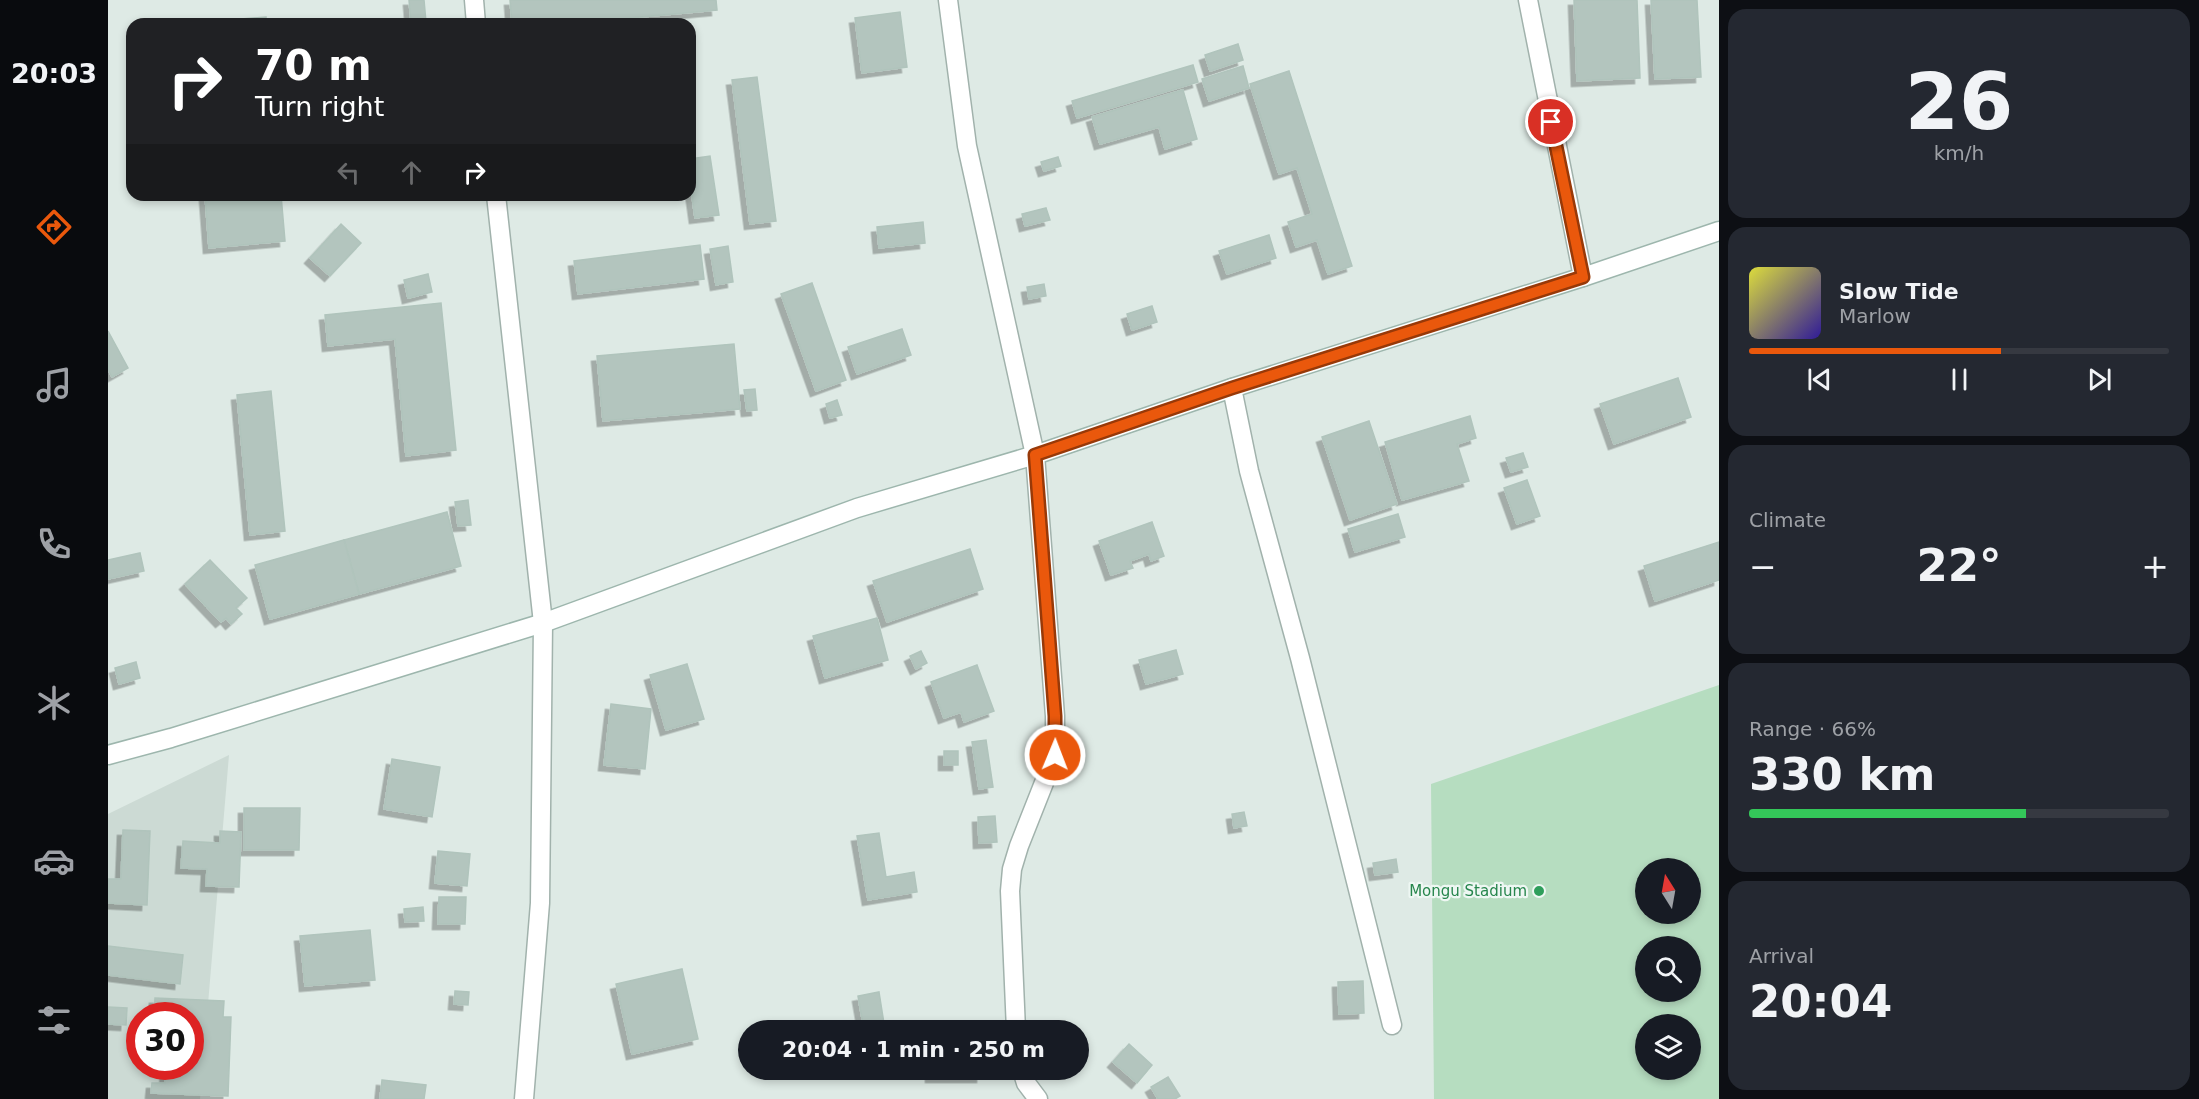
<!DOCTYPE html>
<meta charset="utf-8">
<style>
:root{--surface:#171b24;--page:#242831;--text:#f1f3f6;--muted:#9ea1a6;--line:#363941;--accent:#ea580c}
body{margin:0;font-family:"DejaVu Sans",sans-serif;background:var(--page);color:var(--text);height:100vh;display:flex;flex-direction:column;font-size:22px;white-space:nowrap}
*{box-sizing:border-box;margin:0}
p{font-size:20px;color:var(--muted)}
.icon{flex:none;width:33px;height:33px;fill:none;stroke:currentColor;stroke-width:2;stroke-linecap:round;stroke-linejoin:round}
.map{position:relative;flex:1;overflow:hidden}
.drawer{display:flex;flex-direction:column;gap:9px;padding:9px;background:#0d0f14;width:480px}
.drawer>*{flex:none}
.hud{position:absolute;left:18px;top:18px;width:570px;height:183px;border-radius:18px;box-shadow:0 3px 9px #0003;background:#202124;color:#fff;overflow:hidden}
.needle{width:39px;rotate:349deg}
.tools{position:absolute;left:1527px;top:858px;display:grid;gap:12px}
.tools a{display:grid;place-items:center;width:66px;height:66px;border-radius:50%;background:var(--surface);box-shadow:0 3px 9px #0003;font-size:30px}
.speed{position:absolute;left:18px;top:1002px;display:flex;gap:12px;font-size:30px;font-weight:700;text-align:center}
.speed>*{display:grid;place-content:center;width:78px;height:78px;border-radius:50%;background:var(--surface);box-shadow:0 3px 9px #0003;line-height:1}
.speed .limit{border:9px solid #d22;background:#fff;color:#111}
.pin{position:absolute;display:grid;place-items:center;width:51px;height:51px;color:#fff;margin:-26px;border:3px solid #fff;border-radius:50%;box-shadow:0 2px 6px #0007}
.me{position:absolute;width:66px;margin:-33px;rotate:1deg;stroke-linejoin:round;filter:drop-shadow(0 0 4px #0008)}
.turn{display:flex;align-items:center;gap:21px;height:126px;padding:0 30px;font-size:27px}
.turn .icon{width:78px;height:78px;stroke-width:2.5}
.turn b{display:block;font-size:42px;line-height:51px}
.lanes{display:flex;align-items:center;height:57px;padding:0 30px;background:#0003;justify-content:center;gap:30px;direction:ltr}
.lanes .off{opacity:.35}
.big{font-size:45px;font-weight:700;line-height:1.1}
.drawer .widget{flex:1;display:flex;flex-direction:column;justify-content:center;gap:9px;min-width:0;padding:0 21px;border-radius:18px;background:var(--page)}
.drawer .dial{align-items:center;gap:0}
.dial b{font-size:78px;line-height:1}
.song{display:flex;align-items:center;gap:18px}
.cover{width:72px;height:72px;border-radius:9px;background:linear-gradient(135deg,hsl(60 70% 55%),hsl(250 70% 35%))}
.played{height:6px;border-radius:3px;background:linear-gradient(90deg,var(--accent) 60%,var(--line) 60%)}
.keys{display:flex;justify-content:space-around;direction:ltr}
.heat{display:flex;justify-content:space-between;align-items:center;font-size:33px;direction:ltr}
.charge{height:9px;border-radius:4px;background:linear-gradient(90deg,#34c759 66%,var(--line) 0)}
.trip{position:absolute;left:630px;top:1020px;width:351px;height:60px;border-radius:30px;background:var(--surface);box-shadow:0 3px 9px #0003;font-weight:700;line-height:60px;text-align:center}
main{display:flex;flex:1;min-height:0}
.tab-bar{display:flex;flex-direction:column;width:108px;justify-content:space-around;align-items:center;background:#090b0e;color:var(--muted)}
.tab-bar .icon{width:42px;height:42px}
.tab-bar .selected{color:var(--accent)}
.tab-bar b{font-size:27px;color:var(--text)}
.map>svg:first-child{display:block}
.built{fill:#ccdad4;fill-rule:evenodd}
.green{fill:#b6ddc0;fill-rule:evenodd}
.building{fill:#b3c5be;stroke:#b0c4bc;stroke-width:1.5;filter:url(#shadow)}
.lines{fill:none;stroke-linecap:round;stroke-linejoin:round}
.minor-casing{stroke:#a1b2ac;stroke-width:21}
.tertiary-casing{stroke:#a1b2ac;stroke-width:21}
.secondary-casing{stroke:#9db6ad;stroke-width:21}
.minor{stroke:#fff;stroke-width:18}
.tertiary{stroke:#fff;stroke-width:18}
.secondary{stroke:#fff;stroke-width:18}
.route-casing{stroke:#983908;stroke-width:15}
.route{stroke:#ea580c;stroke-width:10}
.leisure-dot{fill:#2e9e5b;stroke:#eef7f3;stroke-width:2}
.labels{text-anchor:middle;stroke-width:4.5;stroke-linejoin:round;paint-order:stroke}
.leisure-label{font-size:15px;fill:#27864d;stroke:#eef7f3;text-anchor:end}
</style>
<main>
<nav class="tab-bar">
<b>20:03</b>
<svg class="icon selected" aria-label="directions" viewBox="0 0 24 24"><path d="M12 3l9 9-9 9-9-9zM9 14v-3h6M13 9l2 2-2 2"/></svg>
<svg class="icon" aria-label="music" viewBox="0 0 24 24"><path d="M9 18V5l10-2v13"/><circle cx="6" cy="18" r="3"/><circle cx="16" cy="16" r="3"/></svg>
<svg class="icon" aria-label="phone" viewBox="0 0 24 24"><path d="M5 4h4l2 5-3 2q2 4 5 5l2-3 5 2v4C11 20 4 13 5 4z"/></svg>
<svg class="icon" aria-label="climate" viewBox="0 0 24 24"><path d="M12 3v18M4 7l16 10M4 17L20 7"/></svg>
<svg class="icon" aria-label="car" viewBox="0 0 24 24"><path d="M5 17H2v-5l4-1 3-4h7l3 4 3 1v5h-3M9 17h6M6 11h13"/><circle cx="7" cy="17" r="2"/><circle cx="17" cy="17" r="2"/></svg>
<svg class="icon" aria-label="filters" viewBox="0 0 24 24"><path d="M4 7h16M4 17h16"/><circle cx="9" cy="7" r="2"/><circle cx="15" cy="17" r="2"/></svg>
</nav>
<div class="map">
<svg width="1611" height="1099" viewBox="0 0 1611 1099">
<defs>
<filter id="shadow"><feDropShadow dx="-5.5" dy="5.5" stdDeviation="0" flood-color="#0004"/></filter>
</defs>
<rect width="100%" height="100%" fill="#deeae5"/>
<path class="built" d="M121,755L92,1099H0V814ZM32,1016H82V1066H32Z"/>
<path class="green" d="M1611,685V1099H1326L1323,784ZM1538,868H1582V914H1538ZM1538,946H1582V992H1538ZM1538,1024H1582V1070H1538Z"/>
<g class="building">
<path d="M301,0H316L318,22L303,23Z"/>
<path d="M402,0H608L609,10L456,24H404Z"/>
<path d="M1466,0H1529L1532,78L1469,81Z"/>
<path d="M1543,0H1589L1593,77L1547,79Z"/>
<path d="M792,12L799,67L754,73L747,18Z"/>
<path d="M158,17V24H82V23Z"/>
<path d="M293,20L294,24H227Z"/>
<path d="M1130,44L1135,60L1102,71L1097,55Z"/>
<path d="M1085,65L1090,82L969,118L964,101Z"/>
<path d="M1135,66L1141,88L1101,101L1094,79Z"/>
<path d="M1181,71L1244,266L1220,274L1209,240L1188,247L1180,222L1204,214L1189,168L1171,174L1142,84Z"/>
<path d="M649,77L668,221L642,224L624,80Z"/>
<path d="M1075,90L1089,139L1057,149L1051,127L992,144L984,117Z"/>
<path d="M602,156L611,215L587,218L582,182V159Z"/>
<path d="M950,157L953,166L936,171L933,162Z"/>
<path d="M97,195H173L177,241L101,248Z"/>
<path d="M938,208L942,220L917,226L914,214Z"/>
<path d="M815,222L817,243L771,248L769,227Z"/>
<path d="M233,224L253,243L222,276L202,258Z"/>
<path d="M1161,235L1168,258L1119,274L1111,251Z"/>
<path d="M592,245L596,279L470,294L466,261Z"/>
<path d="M620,246L625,282L608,285L602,249Z"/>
<path d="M320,274L324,292L300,298L296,280Z"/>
<path d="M704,283L738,380L708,391L673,294Z"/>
<path d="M936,284L938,296L921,299L919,287Z"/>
<path d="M333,303L348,450L298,456L287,339L220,346L217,315Z"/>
<path d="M1044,306L1049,322L1024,330L1019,314Z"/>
<path d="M794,329L803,355L749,374L740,347Z"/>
<path d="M0,331L20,368L4,377L0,369Z"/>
<path d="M626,344L632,409L495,421L489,356Z"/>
<path d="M1570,378L1583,417L1506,444L1492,404Z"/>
<path d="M647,389L649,410L639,411L636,390Z"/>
<path d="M163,391L177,531L142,535L129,395Z"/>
<path d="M729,400L734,415L722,418L718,404Z"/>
<path d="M1362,416L1368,438L1349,444L1361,481L1294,500L1277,442Z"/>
<path d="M1261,421L1289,504L1242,520L1214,437Z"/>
<path d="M1415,453L1420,467L1403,472L1398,458Z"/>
<path d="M1419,480L1432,516L1409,524L1396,488Z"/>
<path d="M360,500L363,525L350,526L347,502Z"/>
<path d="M339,512L353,566L251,594L236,540Z"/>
<path d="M1290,514L1297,537L1247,552L1240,529Z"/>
<path d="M1044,522L1056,556L1043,561L1041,554L1022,561L1025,568L1003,575L991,541Z"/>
<path d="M236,540L251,594L162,619L147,565Z"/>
<path d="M1611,542V580L1547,601L1536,566Z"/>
<path d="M862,549L875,589L779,622L765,581Z"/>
<path d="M32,553L36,571L0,579V560Z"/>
<path d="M102,560L139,598L128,608L134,614L123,624L118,618L113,622L77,584Z"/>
<path d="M769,618L780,660L717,678L705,636Z"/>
<path d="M1068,650L1075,674L1038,684L1031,660Z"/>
<path d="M813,651L819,663L808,669L802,656Z"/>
<path d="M28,662L32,678L11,684L7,668Z"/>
<path d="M579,664L596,719L558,730L542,675Z"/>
<path d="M869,665L886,711L856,722L853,712L836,718L823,682Z"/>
<path d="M503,704L543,709L537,769L496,765Z"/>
<path d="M878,740L885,787L871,789L864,742Z"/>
<rect x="836" y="751" width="14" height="14"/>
<path d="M284,759L332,767L324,817L276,809Z"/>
<path d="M136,808H192L191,850H136Z"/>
<path d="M1136,812L1139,826L1126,828L1124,814Z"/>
<path d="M887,816L889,842L871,843L870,817Z"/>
<path d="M15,830L42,831L39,905L0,903V879H13Z"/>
<path d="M112,831L133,832L131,887L98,886L99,869L73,868L75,841L112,843Z"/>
<path d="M771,833L778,877L806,872L809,892L760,900L749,836Z"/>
<path d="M330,851L362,854L359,886L327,883Z"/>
<path d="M1288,859L1290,872L1267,875L1265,863Z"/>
<path d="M331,897H358L357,924H330Z"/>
<path d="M315,907L316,921L297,922L296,909Z"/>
<path d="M262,930L267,980L197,986L192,936Z"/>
<path d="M0,946L75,955L72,984L0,975Z"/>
<path d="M574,969L590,1039L524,1054L508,984Z"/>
<path d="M1255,981L1256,1013L1231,1014L1230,982Z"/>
<path d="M347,991L361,992L360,1005L346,1004Z"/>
<path d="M771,992L777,1030H756L750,996Z"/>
<path d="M47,998L116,1001L115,1017H123L120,1096L43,1093L44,1083H57L58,1066H82V1016H46Z"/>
<path d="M0,1007L19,1008L18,1025L0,1024Z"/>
<path d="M1021,1044L1044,1065L1029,1083L1005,1062Z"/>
<rect x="823" y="1070" width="51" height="7"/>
<path d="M1060,1077L1072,1096L1067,1099H1050L1043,1087Z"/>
<path d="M274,1080L318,1085L316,1099H272Z"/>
</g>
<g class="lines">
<defs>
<g id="minor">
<path d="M366,0L368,24"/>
<path d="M840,0L859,146L927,455L947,716V755L911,846L904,869L902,891L908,1030"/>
<path d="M1420,0L1475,277"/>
<path d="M388,195L435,623"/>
<path d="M1124,388L1141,471L1192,658L1284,1025"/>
<path d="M914,1070L918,1083L930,1099"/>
</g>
<path id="tertiary" d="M416,1099L432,903L435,623"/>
<path id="secondary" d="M0,755L63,738L435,623L749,508L927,455L1124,388L1475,277L1611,231"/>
</defs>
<use href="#minor" class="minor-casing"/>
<use href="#tertiary" class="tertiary-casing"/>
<use href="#secondary" class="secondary-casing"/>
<use href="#minor" class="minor"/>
<use href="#tertiary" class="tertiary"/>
<use href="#secondary" class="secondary"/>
</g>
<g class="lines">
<defs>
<path id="route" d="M947,755V716L927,455L1124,388L1475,277L1443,122"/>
</defs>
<use href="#route" class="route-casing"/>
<use href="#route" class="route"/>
</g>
<circle class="leisure-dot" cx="1431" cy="891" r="6"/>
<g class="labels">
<g class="leisure-label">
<text x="1419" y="896">Mongu Stadium</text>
</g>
</g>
</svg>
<div class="tools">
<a><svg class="needle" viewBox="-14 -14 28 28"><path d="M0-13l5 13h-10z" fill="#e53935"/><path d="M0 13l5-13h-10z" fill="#9ea1a6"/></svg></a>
<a><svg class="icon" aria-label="search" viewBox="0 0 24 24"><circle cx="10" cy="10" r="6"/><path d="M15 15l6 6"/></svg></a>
<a><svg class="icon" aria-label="layers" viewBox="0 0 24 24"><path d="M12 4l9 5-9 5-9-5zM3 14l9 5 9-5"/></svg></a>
</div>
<div class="speed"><div class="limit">30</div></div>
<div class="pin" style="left:1443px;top:122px;background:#d93025"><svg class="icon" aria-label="arrive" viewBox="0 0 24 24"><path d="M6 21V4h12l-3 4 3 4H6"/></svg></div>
<svg class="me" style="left:947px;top:755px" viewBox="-20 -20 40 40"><circle r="17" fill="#ea580c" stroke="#fff" stroke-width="3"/><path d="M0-11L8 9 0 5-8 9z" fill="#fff"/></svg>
<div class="trip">20:04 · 1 min · 250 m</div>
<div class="hud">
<div class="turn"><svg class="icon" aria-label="right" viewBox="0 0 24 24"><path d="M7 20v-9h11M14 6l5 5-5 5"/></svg><div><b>70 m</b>Turn right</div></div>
<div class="lanes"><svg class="icon off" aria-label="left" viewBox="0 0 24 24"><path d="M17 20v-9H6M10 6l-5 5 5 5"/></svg><svg class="icon off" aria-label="ahead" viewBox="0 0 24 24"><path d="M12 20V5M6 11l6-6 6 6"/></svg><svg class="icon" aria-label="right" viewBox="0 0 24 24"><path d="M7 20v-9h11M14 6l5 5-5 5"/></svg></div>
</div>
</div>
<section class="drawer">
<div class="widget dial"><b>26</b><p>km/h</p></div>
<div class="widget">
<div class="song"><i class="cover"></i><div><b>Slow Tide</b><p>Marlow</p></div></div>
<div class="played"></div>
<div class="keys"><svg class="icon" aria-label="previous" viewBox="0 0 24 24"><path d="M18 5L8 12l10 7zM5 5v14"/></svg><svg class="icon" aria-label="pause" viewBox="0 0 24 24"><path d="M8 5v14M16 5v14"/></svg><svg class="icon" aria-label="next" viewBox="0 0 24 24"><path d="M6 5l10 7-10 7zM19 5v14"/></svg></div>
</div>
<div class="widget"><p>Climate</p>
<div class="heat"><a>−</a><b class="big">22°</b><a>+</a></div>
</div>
<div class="widget"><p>Range · 66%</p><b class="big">330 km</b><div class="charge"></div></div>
<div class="widget"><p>Arrival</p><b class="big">20:04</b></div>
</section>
</main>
